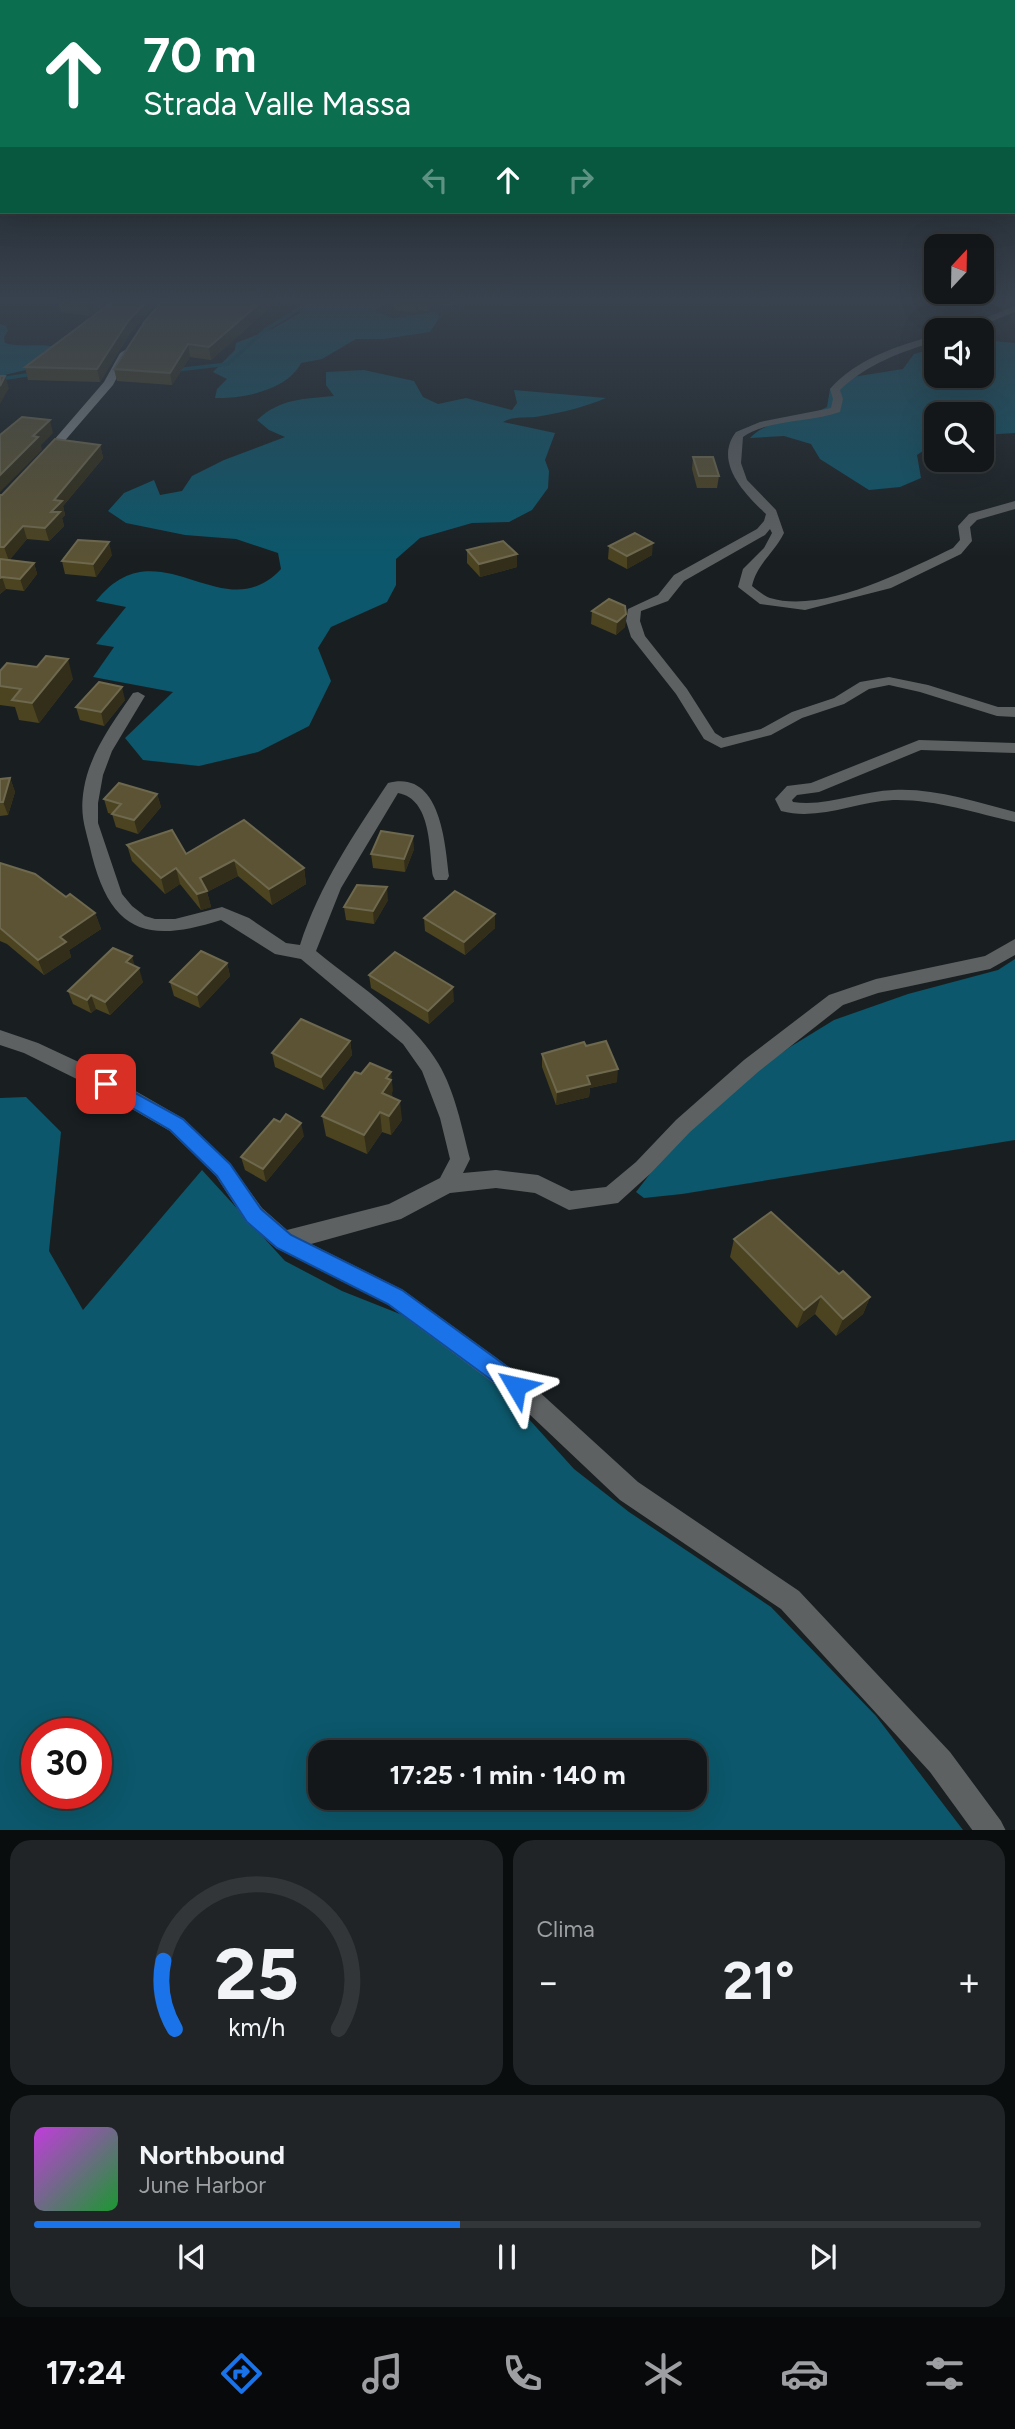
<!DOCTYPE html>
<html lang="it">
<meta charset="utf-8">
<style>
:root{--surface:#131719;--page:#202426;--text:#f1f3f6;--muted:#9d9fa2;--line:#323638;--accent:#1a73e8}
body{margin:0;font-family:Figtree,sans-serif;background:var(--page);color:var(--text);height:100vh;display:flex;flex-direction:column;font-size:26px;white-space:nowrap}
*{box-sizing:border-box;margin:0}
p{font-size:23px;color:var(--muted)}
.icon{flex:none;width:38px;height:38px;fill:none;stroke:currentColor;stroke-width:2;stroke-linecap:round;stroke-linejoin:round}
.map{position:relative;height:1830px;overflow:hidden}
.details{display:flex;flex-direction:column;gap:10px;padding:10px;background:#0a0d0e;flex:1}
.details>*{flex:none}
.hud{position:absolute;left:0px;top:0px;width:1015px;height:214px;box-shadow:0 7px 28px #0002,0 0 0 2px var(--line);background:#0b6e4f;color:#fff;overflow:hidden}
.needle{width:46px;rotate:22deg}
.controls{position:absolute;left:924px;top:234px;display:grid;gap:14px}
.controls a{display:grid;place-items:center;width:70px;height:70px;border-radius:14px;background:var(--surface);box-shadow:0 7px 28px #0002,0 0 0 2px var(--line);font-size:35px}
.speed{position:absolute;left:21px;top:1718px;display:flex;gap:14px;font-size:35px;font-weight:700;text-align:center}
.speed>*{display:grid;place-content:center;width:91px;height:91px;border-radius:50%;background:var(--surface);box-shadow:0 7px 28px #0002,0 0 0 2px var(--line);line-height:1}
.speed .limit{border:10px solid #d22;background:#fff;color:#111}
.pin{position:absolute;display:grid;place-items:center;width:60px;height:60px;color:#fff;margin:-30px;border-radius:14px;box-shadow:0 4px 10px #0006}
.me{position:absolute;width:77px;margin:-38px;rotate:306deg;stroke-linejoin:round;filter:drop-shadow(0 0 5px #0008)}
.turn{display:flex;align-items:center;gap:24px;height:147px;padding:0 28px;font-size:32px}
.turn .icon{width:91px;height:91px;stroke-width:2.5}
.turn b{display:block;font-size:49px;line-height:60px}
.lanes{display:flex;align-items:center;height:66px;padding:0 28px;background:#0003;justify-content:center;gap:35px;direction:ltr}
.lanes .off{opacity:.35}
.big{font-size:52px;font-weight:700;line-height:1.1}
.details .tile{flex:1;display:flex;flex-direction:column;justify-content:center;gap:10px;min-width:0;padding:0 24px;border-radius:21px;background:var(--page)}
.details .dial{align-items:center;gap:0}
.dial svg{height:182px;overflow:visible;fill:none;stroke:var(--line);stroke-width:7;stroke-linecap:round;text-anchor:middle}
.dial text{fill:var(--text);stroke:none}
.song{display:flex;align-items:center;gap:21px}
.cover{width:84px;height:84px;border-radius:10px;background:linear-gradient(135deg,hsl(290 70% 55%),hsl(130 70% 35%))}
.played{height:7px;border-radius:4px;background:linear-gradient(90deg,var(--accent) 45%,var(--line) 45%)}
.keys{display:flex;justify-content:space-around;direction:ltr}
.heat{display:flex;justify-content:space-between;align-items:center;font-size:38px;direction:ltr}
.details .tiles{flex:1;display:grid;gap:10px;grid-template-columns:1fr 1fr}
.tile:last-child{grid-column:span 2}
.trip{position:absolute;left:308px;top:1740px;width:399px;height:70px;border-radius:21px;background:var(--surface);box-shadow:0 7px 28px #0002,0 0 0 2px var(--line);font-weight:700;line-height:70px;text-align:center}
.dock{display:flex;height:112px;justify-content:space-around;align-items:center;background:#08090a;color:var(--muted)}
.dock .icon{width:49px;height:49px}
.dock .current{color:var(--accent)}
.dock b{font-size:32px;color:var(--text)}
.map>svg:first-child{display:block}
.built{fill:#1c292d}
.forest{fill:#0c576b;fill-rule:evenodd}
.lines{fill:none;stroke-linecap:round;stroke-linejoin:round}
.stream{stroke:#005064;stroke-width:3.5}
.street{fill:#5e6162;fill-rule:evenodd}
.secondary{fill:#828789;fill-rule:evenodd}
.wall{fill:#4c4321}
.shaded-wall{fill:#322e19}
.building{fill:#5b5334;stroke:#6e684e;stroke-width:2}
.route{fill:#1a73e8;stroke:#114b97;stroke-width:2}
</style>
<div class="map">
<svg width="1015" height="1831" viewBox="0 0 1015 1831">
<rect width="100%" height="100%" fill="#191f21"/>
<path class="built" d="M349,302H469L440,319L385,316Z"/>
<g class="forest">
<path d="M301,302H386L375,311L393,318L435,312L440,317L430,332L384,339H356L322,359L301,363C288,390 242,399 215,398L217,389L227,379L213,372L235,350L236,343L272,329L300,313Z"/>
<path d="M0,324L6,326L8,331L4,337L5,343C21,348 38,343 55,347L39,367L0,376Z"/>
<path d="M994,341L1015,343V433L982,435V415H936V442L917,455L921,478L900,487L869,490L820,459L811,444L784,436L750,438C768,418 803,421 827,407L830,389L840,379L903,369L914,354L936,348V376H982V344Z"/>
<path d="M364,370L414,381L423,397L438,404L466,398L512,410L517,403L514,390L606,398C585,407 564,412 541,416C528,419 515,415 503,422L555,433L545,460L549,471L548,488L532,510L509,522L472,523L420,538L396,559V585L387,602L331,627L318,648L331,681L309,726L258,752L199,766L143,760L125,738L173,692L93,677L114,647L96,644L126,607L96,601C158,522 223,632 281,569L278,553L236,539L185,535L126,523L108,511L124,493L154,480L160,495L182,491L192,476L224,460L285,437L269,430L257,420C281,398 304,399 334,396L326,385V372Z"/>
<path d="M1015,959V1140L682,1194L644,1198L636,1192L697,1113L790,1047L834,1020L908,994L998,970Z"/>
<path d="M26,1097L61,1132L49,1251L83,1310L202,1170L285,1261L342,1291L405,1316L498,1385L574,1469L629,1512L771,1607L876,1716L963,1830H0V1098ZM37,1734H96V1794H37ZM320,1752H695V1797H320Z"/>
</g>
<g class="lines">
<g class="stream">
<path d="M176,370L228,364L265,330L310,302"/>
<path d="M0,379L33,374"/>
</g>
<g class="street">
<path d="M1015,306V312L967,331H952Z"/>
<path d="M936,335V341C901,352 867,364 840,390L843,399L840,412C812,422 765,420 743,437L741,463L747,480L776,510L784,533C774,553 757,564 752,586C757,590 764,596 770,598C823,614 905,571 953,548L960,540L958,526L969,514L1015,501V509L977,520L970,527L972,541L961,554L891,588L805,610L760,604L738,587L743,569L764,548L772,533L770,529L765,535L684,581L668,601L641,611L640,621L645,636L687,689L715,733L723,738L761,729L792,712L834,698L860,682L889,677L928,685L998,707H1015V717L997,716L920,692L889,685L869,689L844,704L802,718L771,735L721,748L704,739L676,694L631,637L626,621L628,609L658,595L674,575L757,529L764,521L766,514C745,494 713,462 736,432L760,422L831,408L833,399L830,389C856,359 899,345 936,335Z"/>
<path d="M138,692L145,696L112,751L103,775L98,803V823L122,894L132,906L145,916L155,919H175L222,907L249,918L286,943L300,945C319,886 354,834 388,783C441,769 445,844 449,876L447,880H435L433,876C429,850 432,799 398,793L341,888L316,951C356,984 411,1018 438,1063C455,1091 462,1128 470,1159L463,1173L496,1170L538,1175L571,1191L606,1187L636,1162L676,1120L744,1060L829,995L876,979L985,956L1015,939V955L990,969L878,993L843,1005L758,1072L690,1132L650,1174L618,1203L569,1210L535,1193L496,1188L450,1193L401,1219L311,1244L403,1290L524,1378L638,1482L799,1591L950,1752L1001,1821L1006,1831H973L930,1772L781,1609L620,1500L508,1394L387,1304L276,1248L246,1222L216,1176L170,1131L99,1090L24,1053L0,1045V1030L38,1043L113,1078L184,1119L230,1164L262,1208L287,1230L389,1204L440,1178L450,1159L440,1118L422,1071L403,1044L301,959L275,954L221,920C149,943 112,934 92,856C86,829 79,817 84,788C90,753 113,722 133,693Z"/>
<path d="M919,740L1015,743V753L921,750L819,792L797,795L792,800L793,802C827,807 860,791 894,790C935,788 975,802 1015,812V822C975,813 935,799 893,800C855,802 819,821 781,811L775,799L787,786L811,783Z"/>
</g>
<path class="secondary" d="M125,350L130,353L113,385L49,459H41V455L104,382L120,353Z"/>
</g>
<g class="wall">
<path d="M58,302H110L90,316L61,312Z"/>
<path d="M112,302H158L130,333L100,382L28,380L25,367Z"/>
<path d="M276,302L211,360L190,357L172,385L117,381L114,369Z"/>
<path d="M394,302H455L451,306L434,304L427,311L418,310L416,313L394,310Z"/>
<path d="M100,445L103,458L63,506L65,515L62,518L64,526L49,541L27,539L9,560L34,563L37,574L24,591L6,589L0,594V495Z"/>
<path d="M693,457L719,476L717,488H697L692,469Z"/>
<path d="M609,546L652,555L627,569L608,559Z"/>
<path d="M467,550L517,567L480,577L467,563Z"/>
<path d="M112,555L96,577L65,574L62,561Z"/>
<path d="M592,611L626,614L625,627L616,635L591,624Z"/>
<path d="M0,671L73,679L39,723L19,720L15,707L0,705Z"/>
<path d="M125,700L104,726L80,720L76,707Z"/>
<path d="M10,778L15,792L8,815L0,816V779Z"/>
<path d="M157,794L161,807L138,834L116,827L112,814L108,813L104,799Z"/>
<path d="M127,845L186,854L304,868L306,884L272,905L238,876L207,892L211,907L201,910L180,884L165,894L132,861Z"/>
<path d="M414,849L405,872L373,868L371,854Z"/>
<path d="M0,863L66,897L95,913L101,929L69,950L71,957L44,975L7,944L0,941Z"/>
<path d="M388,900L374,924L346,920L344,907Z"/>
<path d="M424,918L495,928L465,955L425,931Z"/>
<path d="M227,963L230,976L200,1008L174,996L170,982Z"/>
<path d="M135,967L143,982L110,1015L96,1009L91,1013L73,1004L68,991Z"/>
<path d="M369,975L454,1001L429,1024L371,988Z"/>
<path d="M350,1041L352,1055L324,1090L275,1067L272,1053Z"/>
<path d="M586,1046L617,1082L590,1088L589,1097L556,1105L542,1067V1054Z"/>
<path d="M391,1072L392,1098L402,1120L391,1135L382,1132L367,1154L326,1136L322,1116L361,1074Z"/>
<path d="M304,1136L266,1182L245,1170L241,1157Z"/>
<path d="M734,1239L839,1274L870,1297L863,1314L836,1336L815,1314L797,1328L730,1257Z"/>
</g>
<g class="shaded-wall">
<path d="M91,302H110L90,316L87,304Z"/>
<path d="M146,302H158L130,333L100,382L97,369L128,321Z"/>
<path d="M261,302H276L211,360L209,347Z"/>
<path d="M415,302H418V310L416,313Z"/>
<path d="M427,302H434V304L427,311Z"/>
<path d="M188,344L190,357L172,385L170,373Z"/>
<path d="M5,376L9,388L0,404V386Z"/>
<path d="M50,420L53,433L41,445L42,450L0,492V475L33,436Z"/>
<path d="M100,445L103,458L63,506L65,515L62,518L64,526L49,541L45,528L54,500Z"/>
<path d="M23,526L27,539L9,561L4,547Z"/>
<path d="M109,542L112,555L96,577L93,564Z"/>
<path d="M653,543L652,555L627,569V556Z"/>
<path d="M517,554V567L480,577L479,564Z"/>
<path d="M34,563L37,574L24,591L20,579Z"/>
<path d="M2,577L6,589L0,594V578Z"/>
<path d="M626,614L625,627L616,635L617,622Z"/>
<path d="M68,659L73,679L39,723L32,703Z"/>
<path d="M122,687L125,700L104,726L101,712Z"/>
<path d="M10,778L15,792L8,815L3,802Z"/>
<path d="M157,794L161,807L138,834L134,820Z"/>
<path d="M413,836L414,849L405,872L404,859Z"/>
<path d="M234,860L238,876L207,892L211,907L201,910L197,894L200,878Z"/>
<path d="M176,868L180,884L165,894L161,878Z"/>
<path d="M304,868L306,884L272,905L269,889Z"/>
<path d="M387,887L388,900L374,924L373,911Z"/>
<path d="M95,913L101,929L69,950L71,957L44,975L38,960L60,937Z"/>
<path d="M495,914V928L465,955L464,942Z"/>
<path d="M132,956L136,970L126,962Z"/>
<path d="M227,963L230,976L200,1008L197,995Z"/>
<path d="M139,968L143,982L110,1015L105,1002Z"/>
<path d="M453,987L454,1001L429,1024L428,1011Z"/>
<path d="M91,995L96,1009L91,1013L87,1000Z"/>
<path d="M350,1041L352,1055L324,1090L321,1077Z"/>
<path d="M618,1069L617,1082L590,1088L589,1097L556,1105L557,1092L587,1076Z"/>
<path d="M391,1072L393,1091L392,1093L393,1099L382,1093L386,1078Z"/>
<path d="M400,1101L402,1120L391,1135L389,1116Z"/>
<path d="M380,1112L382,1132L367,1154L364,1135Z"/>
<path d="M301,1123L304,1136L266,1182L263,1169Z"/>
<path d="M821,1296L815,1314L797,1328L804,1310Z"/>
<path d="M870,1297L863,1314L836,1336L843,1319Z"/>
</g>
<g class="building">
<path d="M71,302H91L87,304Z"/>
<path d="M112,302H146L128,321L97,369L25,367Z"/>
<path d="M162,302H261L209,347L188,344L170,373L114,369L145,321Z"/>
<path d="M0,376H5L0,386Z"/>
<path d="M22,417L50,420L33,436L38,437L0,475V435Z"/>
<path d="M55,439L100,445L54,500L62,501L51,512H60L45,528L23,526L4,547H0V495H2Z"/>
<path d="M693,457H713L719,476H699Z"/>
<path d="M635,533L653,543L627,556L609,546Z"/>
<path d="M78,540L109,542L93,564L62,561Z"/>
<path d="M503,541L517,554L479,564L467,550Z"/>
<path d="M0,559L34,563L20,579L2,577L0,578Z"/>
<path d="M609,599L625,606L626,614L617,622L592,611Z"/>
<path d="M46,656L68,659L32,703L12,700L21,689L0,686V671L7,663L37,667Z"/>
<path d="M99,682L122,687L101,712L76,707Z"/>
<path d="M10,778L3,802H0V779Z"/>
<path d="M119,783L157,794L134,820L112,814L121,804L104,799Z"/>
<path d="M244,820L304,868L269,889L234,860L200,878L207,891L197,894L176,868L161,878L127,845L172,830L186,854Z"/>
<path d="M381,831L413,836L404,859L371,854Z"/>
<path d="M0,863L35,874L66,897L70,894L95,913L60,937L66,942L38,960L0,928Z"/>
<path d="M357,885L387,887L373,911L344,907Z"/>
<path d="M455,891L495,914L464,942L424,918Z"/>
<path d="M113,948L132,956L126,962L139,968L105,1002L91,995L87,1000L68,991Z"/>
<path d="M201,951L227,963L197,995L170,982Z"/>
<path d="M395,952L453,987L428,1011L369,975Z"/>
<path d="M301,1019L350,1041L321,1077L272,1053Z"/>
<path d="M606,1041L618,1069L587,1076L590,1084L557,1092L542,1054L584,1042L586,1046Z"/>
<path d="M370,1063L391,1072L386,1078L391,1080L382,1093L400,1101L389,1116L380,1112L364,1135L322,1116L355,1072L361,1074Z"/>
<path d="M286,1114L301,1123L263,1169L241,1157L274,1119L280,1122Z"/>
<path d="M771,1212L839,1274L843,1271L870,1297L843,1319L821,1296L804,1310L734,1239Z"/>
</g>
<linearGradient id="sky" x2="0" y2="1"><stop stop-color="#0e1112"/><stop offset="0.54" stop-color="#38424e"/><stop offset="1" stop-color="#38424e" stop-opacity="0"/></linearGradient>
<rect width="1015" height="558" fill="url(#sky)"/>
<path class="route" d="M106,1077L183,1119L230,1164L261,1209L291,1235L402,1290L524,1379L527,1386L524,1393L516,1396L509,1393L388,1304L277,1248L247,1222L217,1176L170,1130L100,1089L97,1084L100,1079Z"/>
</svg>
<div class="controls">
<a><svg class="needle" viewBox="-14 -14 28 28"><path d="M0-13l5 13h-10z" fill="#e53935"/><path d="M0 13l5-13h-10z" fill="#9d9fa2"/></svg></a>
<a><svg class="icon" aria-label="sound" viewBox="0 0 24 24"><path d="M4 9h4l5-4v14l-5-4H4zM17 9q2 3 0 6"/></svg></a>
<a><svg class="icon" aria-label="search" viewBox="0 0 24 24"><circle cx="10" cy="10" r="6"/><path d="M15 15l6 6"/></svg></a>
</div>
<div class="speed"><div class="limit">30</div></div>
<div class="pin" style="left:106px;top:1084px;background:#d93025"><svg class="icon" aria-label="arrive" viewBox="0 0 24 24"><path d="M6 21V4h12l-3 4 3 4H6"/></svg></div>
<svg class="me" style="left:516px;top:1386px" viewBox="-20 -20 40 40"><path d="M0-17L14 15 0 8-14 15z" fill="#1a73e8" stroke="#fff" stroke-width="4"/></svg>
<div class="trip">17:25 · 1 min · 140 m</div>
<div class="hud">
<div class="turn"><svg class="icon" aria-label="ahead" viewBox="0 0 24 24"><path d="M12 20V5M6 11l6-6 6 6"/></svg><div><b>70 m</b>Strada Valle Massa</div></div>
<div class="lanes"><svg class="icon off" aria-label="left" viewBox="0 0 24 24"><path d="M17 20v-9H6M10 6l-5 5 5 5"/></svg><svg class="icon" aria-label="ahead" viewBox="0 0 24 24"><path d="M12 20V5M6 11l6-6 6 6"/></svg><svg class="icon off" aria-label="right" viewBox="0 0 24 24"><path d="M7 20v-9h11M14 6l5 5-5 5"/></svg></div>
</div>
</div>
<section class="details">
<div class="tiles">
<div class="tile dial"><svg viewBox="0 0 100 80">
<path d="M14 69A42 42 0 1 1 86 69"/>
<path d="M14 69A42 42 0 0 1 9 39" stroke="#1a73e8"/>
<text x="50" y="56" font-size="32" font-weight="700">25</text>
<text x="50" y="72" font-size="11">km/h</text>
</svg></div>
<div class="tile"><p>Clima</p>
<div class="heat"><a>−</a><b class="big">21°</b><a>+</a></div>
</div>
<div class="tile">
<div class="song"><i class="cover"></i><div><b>Northbound</b><p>June Harbor</p></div></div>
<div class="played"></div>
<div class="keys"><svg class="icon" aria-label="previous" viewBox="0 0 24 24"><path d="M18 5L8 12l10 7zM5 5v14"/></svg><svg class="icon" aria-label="pause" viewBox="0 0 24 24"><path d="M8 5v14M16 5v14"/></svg><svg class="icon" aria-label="next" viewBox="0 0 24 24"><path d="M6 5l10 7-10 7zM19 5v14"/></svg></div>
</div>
</div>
</section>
<nav class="dock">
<b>17:24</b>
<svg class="icon current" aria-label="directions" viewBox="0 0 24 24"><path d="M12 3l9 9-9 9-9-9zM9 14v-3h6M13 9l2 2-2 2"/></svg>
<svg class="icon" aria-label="music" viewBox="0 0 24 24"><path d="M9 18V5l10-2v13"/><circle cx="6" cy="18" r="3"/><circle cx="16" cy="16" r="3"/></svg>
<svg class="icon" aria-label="phone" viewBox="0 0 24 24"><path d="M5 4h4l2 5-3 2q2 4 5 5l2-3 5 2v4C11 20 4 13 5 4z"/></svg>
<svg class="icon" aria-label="climate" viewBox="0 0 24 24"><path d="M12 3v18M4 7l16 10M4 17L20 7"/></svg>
<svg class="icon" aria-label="car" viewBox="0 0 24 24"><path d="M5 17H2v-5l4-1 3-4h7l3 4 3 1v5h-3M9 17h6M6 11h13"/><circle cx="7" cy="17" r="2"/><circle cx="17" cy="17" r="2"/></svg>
<svg class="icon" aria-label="filters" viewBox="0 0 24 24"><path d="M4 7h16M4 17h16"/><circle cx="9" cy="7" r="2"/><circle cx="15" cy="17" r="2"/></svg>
</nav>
